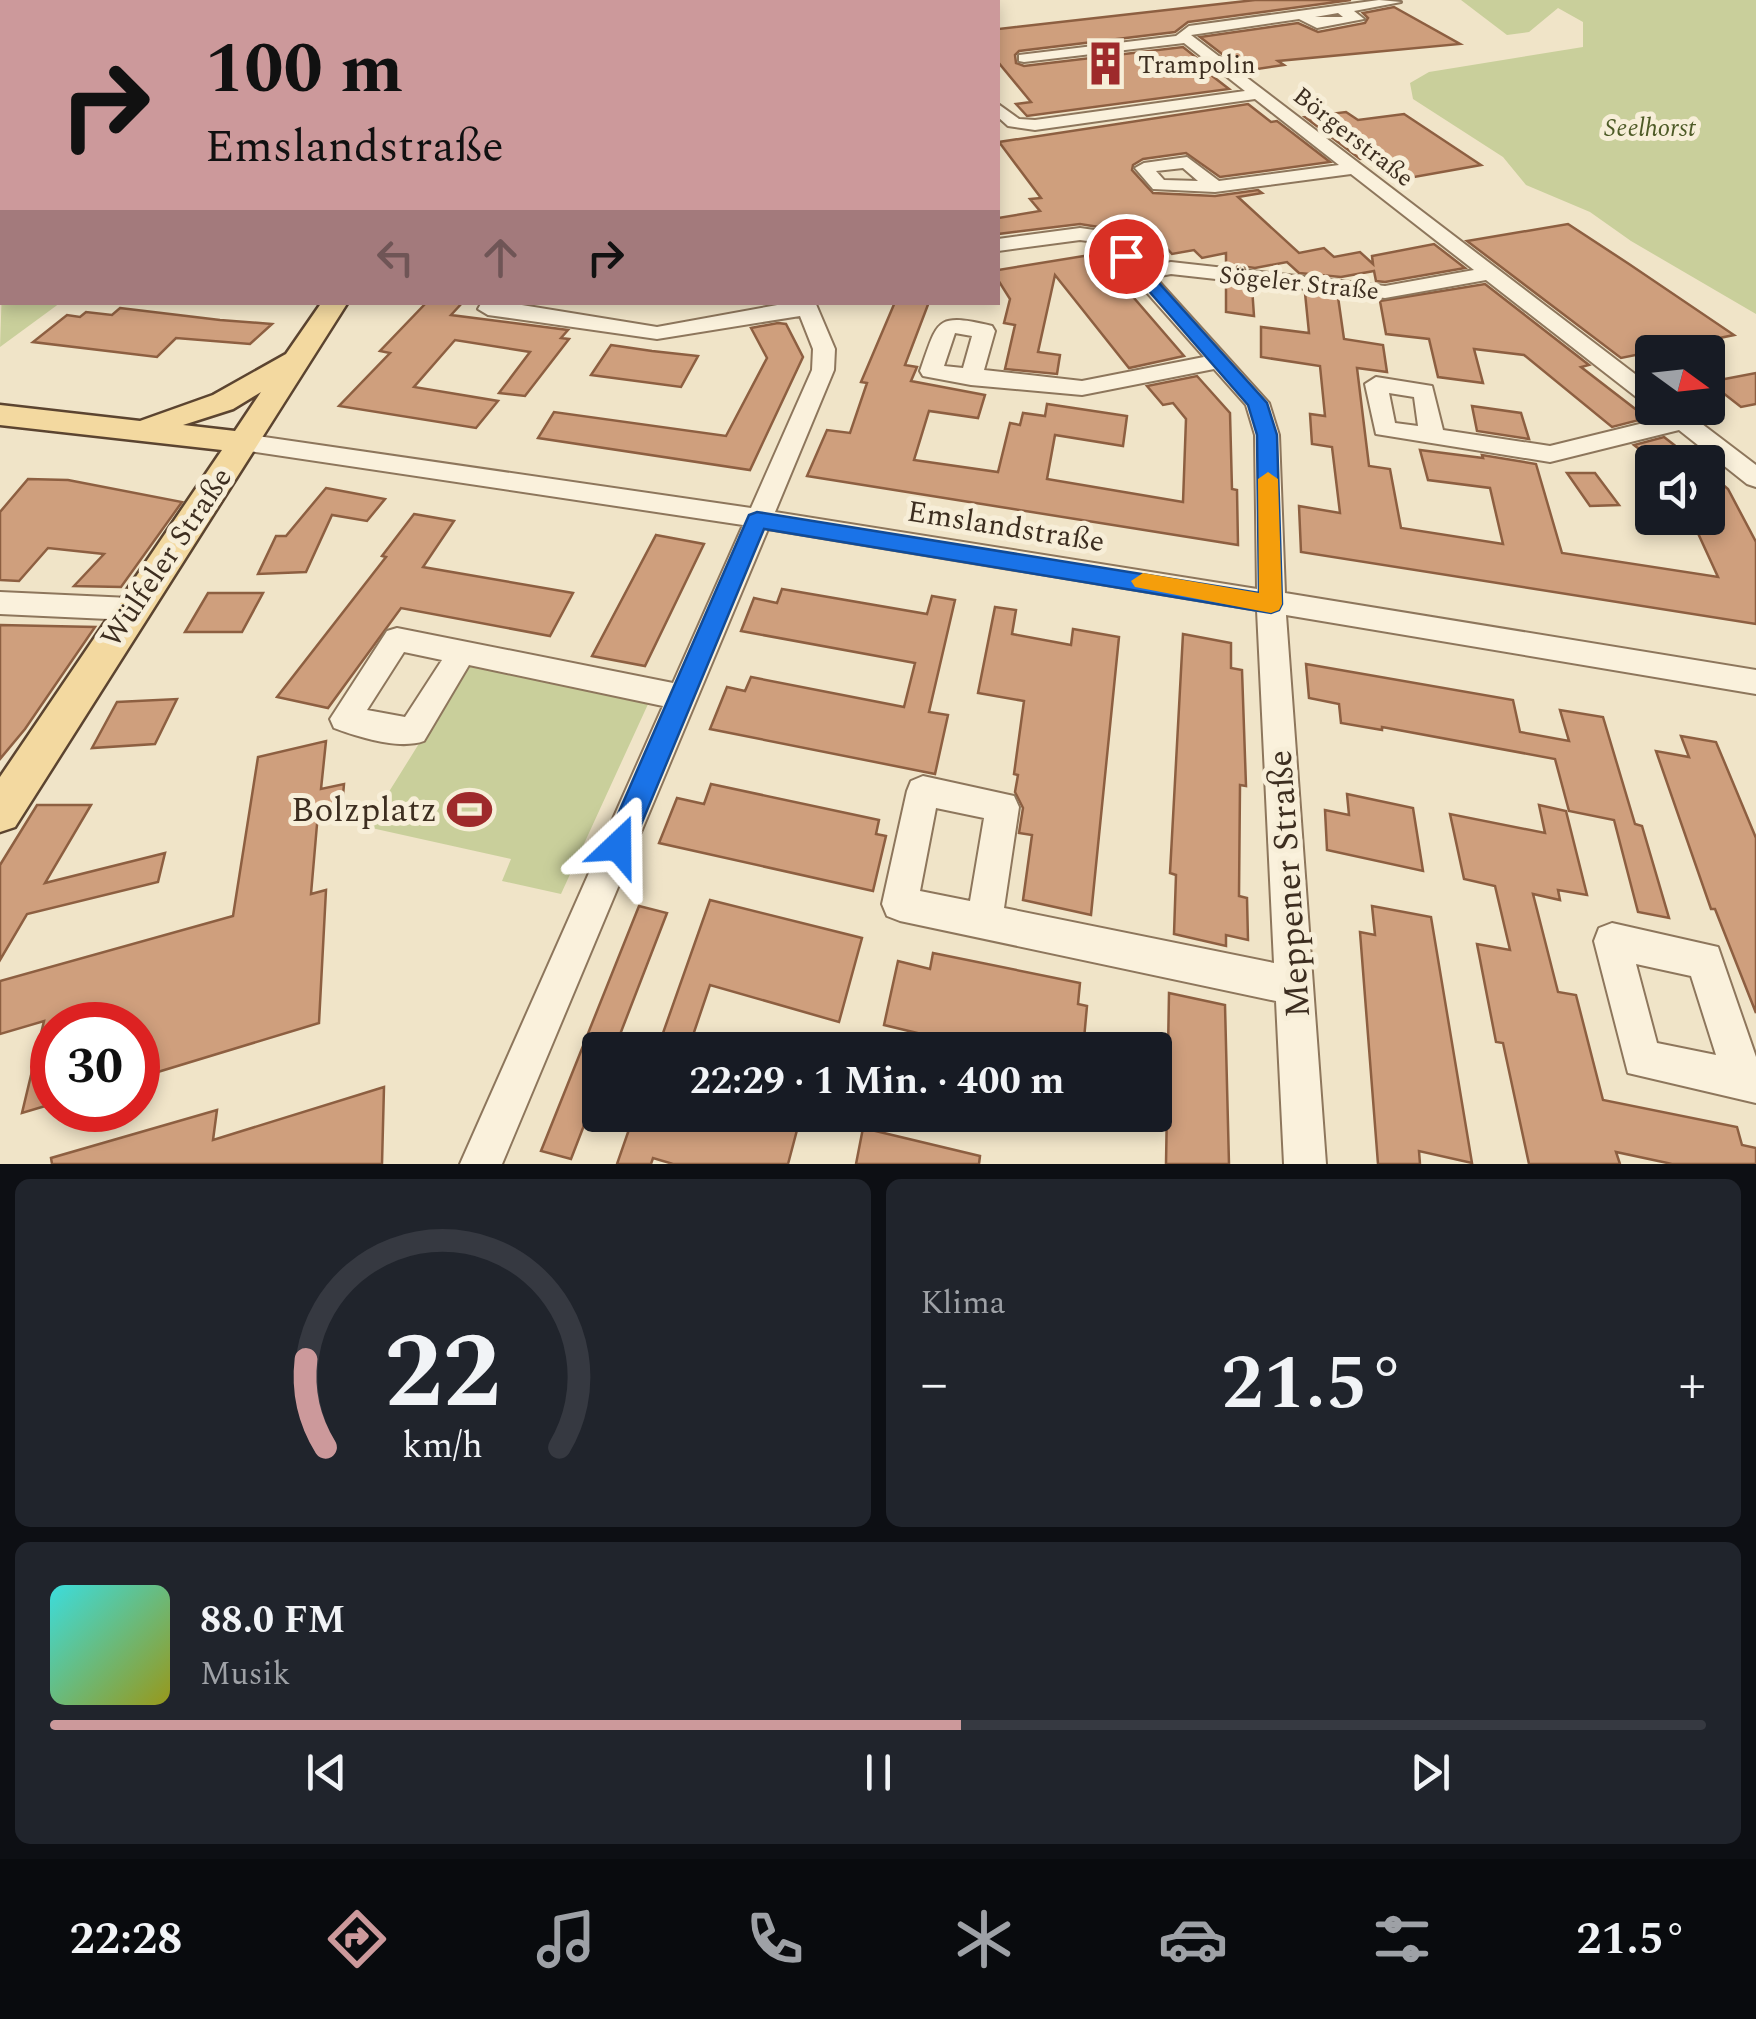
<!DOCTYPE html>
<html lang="de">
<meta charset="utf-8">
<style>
:root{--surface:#171b24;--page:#20242c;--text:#f1f3f6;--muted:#9ea1a6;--line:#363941;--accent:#cc999b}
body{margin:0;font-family:Spectral,serif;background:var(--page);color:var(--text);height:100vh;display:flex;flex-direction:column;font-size:38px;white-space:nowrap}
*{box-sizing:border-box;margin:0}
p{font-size:32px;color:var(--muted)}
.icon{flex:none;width:55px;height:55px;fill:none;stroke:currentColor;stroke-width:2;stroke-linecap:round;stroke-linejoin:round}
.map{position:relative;height:1164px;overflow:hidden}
.side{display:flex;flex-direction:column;gap:15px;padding:15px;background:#0d0f14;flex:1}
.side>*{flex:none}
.hud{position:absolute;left:0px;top:0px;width:1000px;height:305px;box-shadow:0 5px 15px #0003;background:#cc999b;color:#111;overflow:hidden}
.needle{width:65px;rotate:105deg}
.controls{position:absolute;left:1635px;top:335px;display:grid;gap:20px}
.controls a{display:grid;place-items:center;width:90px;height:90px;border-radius:10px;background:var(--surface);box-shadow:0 5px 15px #0003;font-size:50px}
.speed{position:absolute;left:30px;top:1002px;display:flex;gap:20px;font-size:50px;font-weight:700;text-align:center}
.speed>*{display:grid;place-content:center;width:130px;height:130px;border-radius:50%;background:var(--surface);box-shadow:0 5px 15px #0003;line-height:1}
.speed .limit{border:15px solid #d22;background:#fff;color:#111}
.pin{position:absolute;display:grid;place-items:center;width:85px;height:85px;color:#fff;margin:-42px;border:5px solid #fff;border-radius:50%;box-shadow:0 2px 10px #0007}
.me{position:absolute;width:110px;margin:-55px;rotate:23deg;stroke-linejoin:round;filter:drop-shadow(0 0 8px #0008)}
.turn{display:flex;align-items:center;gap:35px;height:210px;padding:0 40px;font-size:45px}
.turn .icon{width:130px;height:130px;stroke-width:2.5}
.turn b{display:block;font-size:70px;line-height:85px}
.lanes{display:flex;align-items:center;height:95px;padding:0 40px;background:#0003;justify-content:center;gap:50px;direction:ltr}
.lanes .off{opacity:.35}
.big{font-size:75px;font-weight:700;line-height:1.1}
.side .card{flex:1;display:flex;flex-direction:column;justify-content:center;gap:15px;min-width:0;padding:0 35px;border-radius:15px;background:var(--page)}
.side .dial{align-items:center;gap:0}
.dial svg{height:260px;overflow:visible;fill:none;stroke:var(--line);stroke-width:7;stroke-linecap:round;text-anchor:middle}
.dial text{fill:var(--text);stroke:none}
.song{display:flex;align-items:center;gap:30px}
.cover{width:120px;height:120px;border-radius:15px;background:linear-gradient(135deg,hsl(180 70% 55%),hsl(60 70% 35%))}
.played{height:10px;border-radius:5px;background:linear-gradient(90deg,var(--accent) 55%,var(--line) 55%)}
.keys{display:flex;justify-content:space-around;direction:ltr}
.heat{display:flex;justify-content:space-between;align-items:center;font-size:55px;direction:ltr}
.side .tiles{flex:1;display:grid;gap:15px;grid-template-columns:1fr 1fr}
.card:last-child{grid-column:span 2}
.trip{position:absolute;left:582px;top:1032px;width:590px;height:100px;border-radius:10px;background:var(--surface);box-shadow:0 5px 15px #0003;font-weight:700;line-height:100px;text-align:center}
.tab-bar{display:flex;height:160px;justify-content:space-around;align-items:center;background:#090b0e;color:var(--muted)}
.tab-bar .icon{width:70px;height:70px}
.tab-bar .current{color:var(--accent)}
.tab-bar b{font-size:45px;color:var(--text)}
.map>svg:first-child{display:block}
.green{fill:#c9cf9b}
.building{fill:#cf9f7d;stroke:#8d5f41;stroke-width:2.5}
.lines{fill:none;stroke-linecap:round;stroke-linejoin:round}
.minor-casing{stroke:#8d765c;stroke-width:4}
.major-casing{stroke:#5b4430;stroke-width:5}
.minor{fill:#faf1dc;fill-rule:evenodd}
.major{fill:#f3d9a0;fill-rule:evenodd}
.route{fill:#1a73e8;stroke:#114b97;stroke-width:2.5}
.slow{fill:#f59e0b}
.labels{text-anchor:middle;stroke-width:10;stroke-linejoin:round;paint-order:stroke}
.far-poi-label{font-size:25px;fill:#3d2e20;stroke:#f7eed8;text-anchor:start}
.far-park-label{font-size:25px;font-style:italic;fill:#4d5a26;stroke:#f7eed8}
.far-street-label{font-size:25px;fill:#3d2e20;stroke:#f7eed8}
.street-label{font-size:30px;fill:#3d2e20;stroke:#f7eed8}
.near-poi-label{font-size:35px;fill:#3d2e20;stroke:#f7eed8;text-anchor:end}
.near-street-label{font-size:35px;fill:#3d2e20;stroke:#f7eed8}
</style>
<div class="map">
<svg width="1756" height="1164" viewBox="0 0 1756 1164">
<rect width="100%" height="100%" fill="#f0e4c8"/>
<g class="green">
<path d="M1461,0H1756V314L1631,241L1590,212L1526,185L1503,157L1413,99L1410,83L1429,72L1583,47V22L1558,8L1529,32L1507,35Z"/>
<path d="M2,287V302L60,303L0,347Z"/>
<path d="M468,665L649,702L561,894L502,881L511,859L367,827Z"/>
</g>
<g class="building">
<path d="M1255,0H1351L1188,22L1175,32L1019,51L1015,55L1016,63L1024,66L1183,47L1217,74L1211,75L1229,89L1027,116L1016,104L1031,102L998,62V29Z"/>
<path d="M1394,7L1460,44L1278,61L1284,65L1244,71L1200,37L1298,23L1318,32L1365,23L1368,18L1363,13Z"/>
<path d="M1248,104L1271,122L1277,121L1330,162L1220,177L1186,153L1143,159L1133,165L1132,170L1153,193L1215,196L1258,190L1262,193L1238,197L1299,253L1324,248L1334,257L1360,252L1373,264L1372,256L1434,244L1465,268L1385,282L1376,281L1374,271L1341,277L1299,273L1287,262L1255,268L1226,264V253L1202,258L1194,250L1172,254L1165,246L1137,251L1117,230L1080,224L998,234V218L1040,211L1030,199L1041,198L999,142Z"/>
<path d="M1346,112L1358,120L1404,114L1481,165L1403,179L1374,157L1360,159L1305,117Z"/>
<path d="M1568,224L1629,264L1734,335L1621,358L1467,241Z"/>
<path d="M1096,254L1184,356L1129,368L1055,275L1038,352L1060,355L1057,374L1005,369L1015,325L1004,323L1010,299L998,280V270Z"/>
<path d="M1226,284L1252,287L1254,316L1226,312Z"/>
<path d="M1485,284L1589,365L1581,367L1647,418L1612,427L1524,355L1474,349L1483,383L1438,377L1429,339L1386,334L1380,301Z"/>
<path d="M1305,293L1338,297L1344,339L1383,345L1387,372L1357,368L1369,466L1390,469L1401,528L1503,544L1490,488L1428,480L1420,450L1483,458L1482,455L1536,464L1562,553L1718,577L1691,518H1717L1708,510V472L1728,489L1756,542V624L1301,552L1299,506L1340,513L1332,447L1312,444L1310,414L1325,416L1320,366L1261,357V327L1309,333Z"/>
<path d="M427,302H463L451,315L568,330L561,338L569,339L525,396L499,393L530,352L455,340L414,387L498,401L476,428L339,406L390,353L380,351Z"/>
<path d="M895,302H929L905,365L917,367L911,381L985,395L978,418L929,411L914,460L998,472L1010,423L1020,425L1023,413L1045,416L1047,404L1127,416L1123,446L1055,435L1047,479L1183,502L1186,419L1173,403L1163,405L1147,386L1197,376L1230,413L1232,489L1237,490L1238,545L807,476L827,430L850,433L867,383L861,382Z"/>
<path d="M120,308L220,320L272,324L250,344L176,338L157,357L33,342L67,315L80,317L86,312L112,315Z"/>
<path d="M778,323L786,324L803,357L750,470L538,438L554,412L726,436L767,358L751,328Z"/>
<path d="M611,345L652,351L698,356L681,387L591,375Z"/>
<path d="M1756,373V404L1741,407L1709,382Z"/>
<path d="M1472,406L1521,413L1529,439L1477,431Z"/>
<path d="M1664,437L1696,462H1656L1634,445Z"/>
<path d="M1567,473H1595L1619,505L1590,506Z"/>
<path d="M28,479L68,480L182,502L121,587L74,586L104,554L48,548L19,581L0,580V512Z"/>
<path d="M326,488L385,499L367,521L332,515L306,572L258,574L276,536H286Z"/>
<path d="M414,514L454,521L423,567L573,593L550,636L401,608L328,708L277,697L386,557L382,556Z"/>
<path d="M656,535L704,544L645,666L592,656Z"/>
<path d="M782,589L927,614L932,596L955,600L929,712L948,715L935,774L710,729L727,687L745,691L751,677L904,707L915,663L741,631L754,598L777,603Z"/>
<path d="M208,593H263L242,632H185Z"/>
<path d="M995,607L1016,610L1012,634L1071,645L1073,629L1119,637L1091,915L1023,900L1032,835L1019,833L1023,808L1015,792L1018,775L1014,774L1024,701L978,693Z"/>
<path d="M0,625L95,627L25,729L0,759Z"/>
<path d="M1183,634L1231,643V668L1242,670L1246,786L1240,785L1239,896L1247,898L1248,940L1226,935V946L1174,934L1176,875L1170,873Z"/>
<path d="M1306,664L1513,700L1520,732L1569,741L1560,710L1603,717L1635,824L1642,826L1669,918L1638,912L1614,820L1569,811L1555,759L1382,727V730L1341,723L1339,704L1309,698Z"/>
<path d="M177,699L155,744L92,748L117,702Z"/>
<path d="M1681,736L1716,742L1756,838V1013L1715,909H1711L1656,751L1689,757Z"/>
<path d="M326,741L321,789L344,784L342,807L318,813L311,894L326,890L319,1023L138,1078V1025H52V1104L22,1113L44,1021L0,1034V981L233,916L258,757Z"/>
<path d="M711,784L879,820L876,834L886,836L873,891L659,843L677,798L704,804Z"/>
<path d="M1347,794L1413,808L1423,871L1327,850L1325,810L1349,815Z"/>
<path d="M37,805H91L45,883L165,853L158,882L27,914L0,960V865Z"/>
<path d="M1539,805L1566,811L1587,895L1558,890L1560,900L1533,894L1558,992L1576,995L1603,1100L1737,1127L1742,1145L1756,1148V1164H1672L1616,1152L1620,1164H1529L1503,1043L1496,1042L1477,944L1510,950L1495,886L1464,879L1450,814L1545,833Z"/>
<path d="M710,900L862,938L839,1022L710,985L688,1050H657Z"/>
<path d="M639,906L667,913L614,1050H600V1084L571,1159L541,1151Z"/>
<path d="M1372,906L1431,917L1472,1163L1419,1151L1420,1164H1378L1360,932L1375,935Z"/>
<path d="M933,953L1080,983L1078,1004L1087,1006L1083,1050H988L884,1025L898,961L930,969Z"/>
<path d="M1169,993L1225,1005L1229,1164H1166Z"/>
<path d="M384,1087L382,1164H52L51,1158L217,1110L213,1140Z"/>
<path d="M634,1115H801L788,1164H673L653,1158L651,1164H617Z"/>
<path d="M863,1128L980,1156L979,1164H856Z"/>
</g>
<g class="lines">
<defs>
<g id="minor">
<path d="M307,0H402L404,2H309Z"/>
<path d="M1379,0L1401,2L1354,11L1364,19L1317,28L1299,19L1191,35L1652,387V405L1644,403L1486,280L1385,298L1171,274L1155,277L1269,403L1279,435L1285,593L1756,670V694L1286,615L1326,1164H1284L1276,1001L900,921L887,916L882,904L907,791L911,781L923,776L1014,796L1019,807L1004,908L1274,963L1257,610L768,529L502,1164H460L663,706L469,665L424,741C400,750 358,737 334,728L330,719L387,631L397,628L673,683L743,525L243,450L231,442L234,436L243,434L751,508L812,370L813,349L800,316L657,339L488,315L478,309L482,302H504L657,327L794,302H815L835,349L834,370L775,512L1257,589L1255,435L1246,405L1214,369L1082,395L971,385L923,376L920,371C938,321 934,312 992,326L995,331L984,370L1082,381L1204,357L1103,243L1080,240L998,251V239L1080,228L1109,232L1116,234L1146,267L1171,262L1385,286L1474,270L1351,174L1215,192L1153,189L1135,168L1144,163L1187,157L1219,181L1339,165L1255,99L1035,130L1008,126L998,117V104L1019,119L1035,120L1245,91L1184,43L1024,62L1019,61V55L1176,36L1189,26ZM1338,13L1343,17H1315ZM1183,168L1198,181L1164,180L1156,171ZM955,333L972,336L963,368L944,366ZM404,652L442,660L405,717L367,710ZM936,808L984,818L970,901L920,891Z"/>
<rect x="0" y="56" width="2" height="8"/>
<rect x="0" y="137" width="2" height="10"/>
<path d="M2,269V282L0,283V270Z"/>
<path d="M1376,377L1432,386L1443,430L1550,446L1664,418L1658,411L1661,408H1681L1756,465V487L1747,484L1679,430L1550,462L1376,434L1365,384ZM1389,393L1414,397L1418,426L1395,423Z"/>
<path d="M0,592L130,598L140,601L144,609L140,617L130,620L0,614Z"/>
<path d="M1612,923L1718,947L1756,1057V1103L1628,1073L1594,941L1599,928ZM1636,964L1691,976L1716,1055L1657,1043Z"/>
</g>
<path id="major" d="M322,302H348L15,827L0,832V777L222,450L0,425V405L140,421L213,395L286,354ZM261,392L235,431L183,425L233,409Z"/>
</defs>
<use href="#minor" class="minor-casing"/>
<use href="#major" class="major-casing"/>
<use href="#minor" class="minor"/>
<use href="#major" class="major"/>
</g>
<path class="route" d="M1126,251L1132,253L1267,403L1277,435L1282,604L1279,610L1271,613L764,529L628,856L618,860L608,856L604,846L749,515L757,512L1259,593L1257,435L1248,405L1121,259L1118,256Z"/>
<path class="slow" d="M1268,472L1278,479L1282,604L1279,610L1271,613L1135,587L1131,581L1143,573L1259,593L1258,479Z"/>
<defs>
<symbol id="building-bare" viewBox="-9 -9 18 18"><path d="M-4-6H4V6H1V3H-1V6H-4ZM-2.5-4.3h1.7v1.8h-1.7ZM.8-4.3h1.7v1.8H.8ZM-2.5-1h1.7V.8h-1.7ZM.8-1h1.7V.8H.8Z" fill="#9e2a2b" stroke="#f7eed8" stroke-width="2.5" paint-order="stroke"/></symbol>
<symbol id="stadium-bare" viewBox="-9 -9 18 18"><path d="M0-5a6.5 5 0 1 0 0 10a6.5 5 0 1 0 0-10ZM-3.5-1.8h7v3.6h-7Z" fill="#9e2a2b" stroke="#f7eed8" stroke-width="2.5" paint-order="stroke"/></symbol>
</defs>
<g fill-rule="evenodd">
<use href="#building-bare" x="1074" y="32" width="63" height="63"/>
<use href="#stadium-bare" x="438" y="778" width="63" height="63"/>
</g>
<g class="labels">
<g class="far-poi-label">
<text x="1138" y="73">Trampolin</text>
</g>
<g class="far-park-label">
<text x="1650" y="136">Seelhorst</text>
</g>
<g class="far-street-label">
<text transform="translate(1354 136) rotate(38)" y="9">Börgerstraße</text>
<text transform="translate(1299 282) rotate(6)" y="9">Sögeler Straße</text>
</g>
<g class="street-label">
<text transform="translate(1006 526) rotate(9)" y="10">Emslandstraße</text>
<text transform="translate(166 557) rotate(-56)" y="10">Wülfeler Straße</text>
</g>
<g class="near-poi-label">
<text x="437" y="821">Bolzplatz</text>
</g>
<g class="near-street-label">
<text transform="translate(1288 884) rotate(-94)" y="12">Meppener Straße</text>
</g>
</g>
</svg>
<div class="controls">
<a><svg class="needle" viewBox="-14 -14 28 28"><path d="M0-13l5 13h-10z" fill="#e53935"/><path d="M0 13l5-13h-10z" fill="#9ea1a6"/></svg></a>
<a><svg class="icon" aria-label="sound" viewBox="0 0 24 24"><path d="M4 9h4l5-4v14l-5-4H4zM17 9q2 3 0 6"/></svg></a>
</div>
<div class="speed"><div class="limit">30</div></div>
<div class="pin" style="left:1126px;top:256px;background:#d93025"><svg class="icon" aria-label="arrive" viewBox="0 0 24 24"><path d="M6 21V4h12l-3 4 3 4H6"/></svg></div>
<svg class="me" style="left:618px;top:846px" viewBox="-20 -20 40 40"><path d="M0-17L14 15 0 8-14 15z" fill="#1a73e8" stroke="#fff" stroke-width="4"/></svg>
<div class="trip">22:29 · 1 Min. · 400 m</div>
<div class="hud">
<div class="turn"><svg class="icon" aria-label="right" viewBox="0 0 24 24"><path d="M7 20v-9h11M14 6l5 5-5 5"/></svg><div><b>100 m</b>Emslandstraße</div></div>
<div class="lanes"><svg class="icon off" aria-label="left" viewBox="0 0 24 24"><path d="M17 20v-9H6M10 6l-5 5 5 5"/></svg><svg class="icon off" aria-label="ahead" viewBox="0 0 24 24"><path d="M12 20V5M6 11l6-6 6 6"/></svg><svg class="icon" aria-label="right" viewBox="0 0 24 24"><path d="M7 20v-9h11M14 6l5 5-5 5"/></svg></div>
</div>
</div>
<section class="side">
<div class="tiles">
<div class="card dial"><svg viewBox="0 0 100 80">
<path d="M14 69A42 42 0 1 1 86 69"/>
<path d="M14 69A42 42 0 0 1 8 42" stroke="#cc999b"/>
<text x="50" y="56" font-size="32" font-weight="700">22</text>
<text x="50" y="72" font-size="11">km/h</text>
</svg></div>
<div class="card"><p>Klima</p>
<div class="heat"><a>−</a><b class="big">21.5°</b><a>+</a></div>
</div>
<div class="card">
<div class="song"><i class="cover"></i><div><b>88.0 FM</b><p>Musik</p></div></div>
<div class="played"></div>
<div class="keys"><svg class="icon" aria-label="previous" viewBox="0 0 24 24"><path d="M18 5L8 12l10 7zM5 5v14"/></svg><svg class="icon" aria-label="pause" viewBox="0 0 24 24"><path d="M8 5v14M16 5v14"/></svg><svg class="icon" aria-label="next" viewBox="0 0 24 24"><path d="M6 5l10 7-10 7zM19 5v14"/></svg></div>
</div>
</div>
</section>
<nav class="tab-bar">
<b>22:28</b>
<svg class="icon current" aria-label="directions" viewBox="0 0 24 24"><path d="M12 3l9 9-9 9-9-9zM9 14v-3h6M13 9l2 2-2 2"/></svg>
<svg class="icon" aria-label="music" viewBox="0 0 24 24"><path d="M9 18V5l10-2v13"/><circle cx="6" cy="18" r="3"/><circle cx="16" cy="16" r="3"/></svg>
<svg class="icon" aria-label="phone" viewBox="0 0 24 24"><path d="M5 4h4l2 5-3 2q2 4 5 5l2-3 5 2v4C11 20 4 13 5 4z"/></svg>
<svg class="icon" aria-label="climate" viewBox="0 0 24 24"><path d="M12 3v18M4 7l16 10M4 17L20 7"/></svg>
<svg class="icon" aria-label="car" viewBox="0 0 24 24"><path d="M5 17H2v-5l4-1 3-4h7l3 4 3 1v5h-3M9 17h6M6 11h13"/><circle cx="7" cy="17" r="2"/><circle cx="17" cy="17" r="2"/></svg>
<svg class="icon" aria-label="filters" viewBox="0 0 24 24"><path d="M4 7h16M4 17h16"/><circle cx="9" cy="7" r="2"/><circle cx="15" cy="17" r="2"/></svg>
<b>21.5°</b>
</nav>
